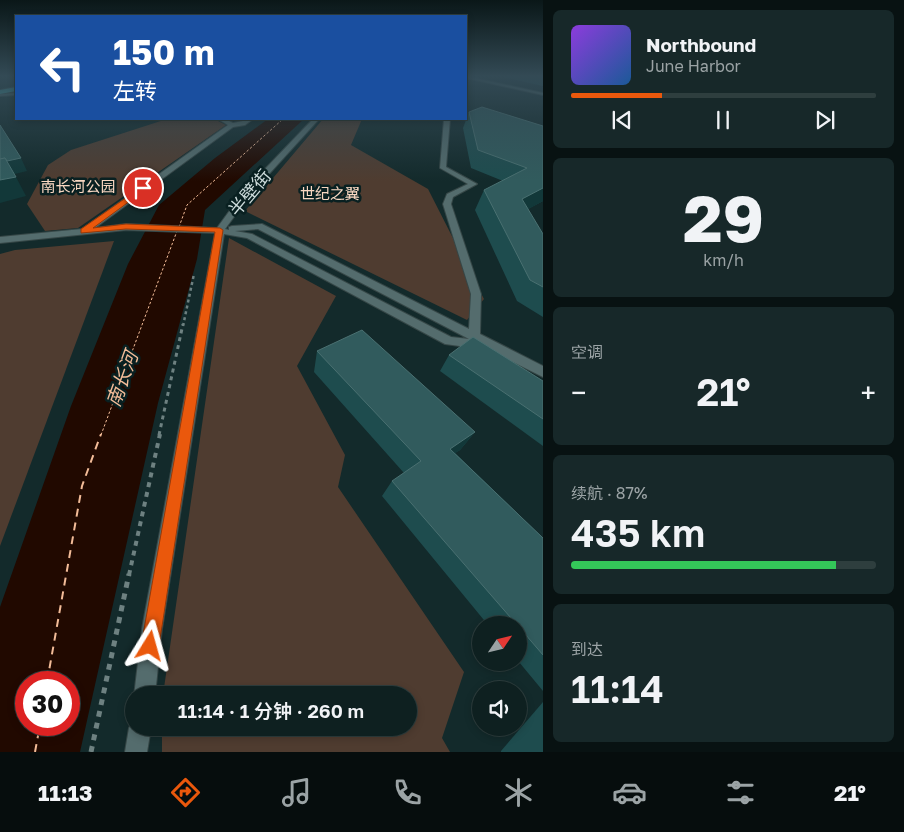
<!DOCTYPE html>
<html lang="zh">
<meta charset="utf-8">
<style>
:root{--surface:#0e2020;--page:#172829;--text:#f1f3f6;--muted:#9ba3a5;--line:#2e3e3e;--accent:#ea580c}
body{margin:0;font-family:"Golos Text","Noto Sans SC",sans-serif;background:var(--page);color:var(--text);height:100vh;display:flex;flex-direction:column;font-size:19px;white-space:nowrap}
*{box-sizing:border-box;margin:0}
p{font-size:16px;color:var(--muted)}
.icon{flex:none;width:28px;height:28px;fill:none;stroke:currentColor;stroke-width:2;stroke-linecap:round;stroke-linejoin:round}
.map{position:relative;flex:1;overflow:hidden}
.drawer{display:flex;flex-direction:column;gap:10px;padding:10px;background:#081212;width:361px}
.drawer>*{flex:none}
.banner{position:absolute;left:15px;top:15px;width:452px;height:105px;border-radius:0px;box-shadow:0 2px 8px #0003,0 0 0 1px var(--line);background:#1a4fa0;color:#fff;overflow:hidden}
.needle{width:32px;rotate:55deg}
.buttons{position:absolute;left:472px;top:616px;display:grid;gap:10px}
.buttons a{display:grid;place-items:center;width:55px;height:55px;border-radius:50%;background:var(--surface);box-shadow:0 2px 8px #0003,0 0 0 1px var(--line);font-size:25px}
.speed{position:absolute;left:15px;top:671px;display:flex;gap:10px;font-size:25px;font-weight:700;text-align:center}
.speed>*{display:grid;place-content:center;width:65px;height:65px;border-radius:50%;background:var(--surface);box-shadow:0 2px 8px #0003,0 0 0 1px var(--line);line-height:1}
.speed .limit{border:8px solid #d22;background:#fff;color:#111}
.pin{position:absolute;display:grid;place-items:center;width:42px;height:42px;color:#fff;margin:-21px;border:2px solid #fff;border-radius:50%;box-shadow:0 1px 5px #0007}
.me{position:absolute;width:55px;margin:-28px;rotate:8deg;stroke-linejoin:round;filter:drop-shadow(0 0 4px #0008)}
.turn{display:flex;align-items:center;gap:18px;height:105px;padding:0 15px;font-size:22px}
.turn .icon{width:65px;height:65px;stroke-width:2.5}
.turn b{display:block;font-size:35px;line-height:42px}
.big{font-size:38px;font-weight:600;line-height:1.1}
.drawer .tile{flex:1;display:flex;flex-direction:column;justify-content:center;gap:8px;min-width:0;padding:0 18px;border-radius:8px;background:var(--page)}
.drawer .dial{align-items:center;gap:0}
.dial b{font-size:65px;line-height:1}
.song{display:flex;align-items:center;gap:15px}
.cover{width:60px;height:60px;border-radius:8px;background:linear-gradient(135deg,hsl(270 70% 55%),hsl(210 70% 35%))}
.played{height:5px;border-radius:2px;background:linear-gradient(90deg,var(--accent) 30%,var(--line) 30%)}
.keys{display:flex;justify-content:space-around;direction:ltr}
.heat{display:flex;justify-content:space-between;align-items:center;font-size:28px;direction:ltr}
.charge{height:8px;border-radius:4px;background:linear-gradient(90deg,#34c759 87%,var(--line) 0)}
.trip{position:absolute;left:125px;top:686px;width:292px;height:50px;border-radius:25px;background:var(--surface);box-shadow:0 2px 8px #0003,0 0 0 1px var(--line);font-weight:600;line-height:50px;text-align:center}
.tab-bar{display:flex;height:80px;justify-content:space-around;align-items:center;background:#060d0d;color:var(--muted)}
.tab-bar .icon{width:35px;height:35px}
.tab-bar .on{color:var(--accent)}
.tab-bar b{font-size:22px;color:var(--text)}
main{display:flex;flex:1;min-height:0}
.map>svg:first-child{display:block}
.green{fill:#4f3c30}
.water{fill:#210900;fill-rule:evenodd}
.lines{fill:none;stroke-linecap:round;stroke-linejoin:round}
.ferry-far1{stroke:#f3bc98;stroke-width:1;stroke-dasharray:2.5 2;stroke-linecap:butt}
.ferry{stroke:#f3bc98;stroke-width:2;stroke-dasharray:8 6;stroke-linecap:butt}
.street-casing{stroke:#364747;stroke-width:2}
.secondary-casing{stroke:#364747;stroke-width:2}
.highway-casing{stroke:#364747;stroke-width:2}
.path-far3{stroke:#6e8181;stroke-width:2.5;stroke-dasharray:3 3;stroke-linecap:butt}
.path-far2{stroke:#6e8181;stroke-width:3;stroke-dasharray:4 4;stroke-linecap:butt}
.path-far1{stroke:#6e8181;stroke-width:4;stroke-dasharray:5 5;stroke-linecap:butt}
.path{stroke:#6e8181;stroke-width:5;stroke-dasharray:6 6;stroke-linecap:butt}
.street{fill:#546c6d;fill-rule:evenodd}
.secondary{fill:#546c6d;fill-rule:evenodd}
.highway{fill:#47bcc1;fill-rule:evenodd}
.wall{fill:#1e4c4e}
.shaded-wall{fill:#123839}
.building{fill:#315b5d;stroke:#4a7071}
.route{fill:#ea580c;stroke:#983908}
.labels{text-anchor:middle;stroke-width:5;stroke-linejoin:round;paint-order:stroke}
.far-park-label{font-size:15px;fill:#f9d7c1;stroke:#092021}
.street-label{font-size:18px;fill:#cedcdc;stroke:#092021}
.water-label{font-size:19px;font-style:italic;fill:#f3bc98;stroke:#092021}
</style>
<main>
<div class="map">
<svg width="543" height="752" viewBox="0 0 543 752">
<rect width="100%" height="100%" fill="#132a2b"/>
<g class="green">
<path d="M167,119H214L226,125L78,228L45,231L27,204L48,165L71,150Z"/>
<path d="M323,119H362L351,145L428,189L484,299L467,320L245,211Z"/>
<path d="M229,238L336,296L297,366L345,455L338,487L464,672L442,738L450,752H162V728H409V695H163Z"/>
<path d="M114,241L0,546V254L15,250Z"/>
</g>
<path class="water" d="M268,119H304L205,210L197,259L158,403L80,752H0V607L71,406L128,264L159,205L215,158ZM26,682H69V725H26Z"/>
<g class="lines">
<g class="ferry-far1">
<path d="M179,227L187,205L283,119"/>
<path d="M101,435L177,231"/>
</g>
<g class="ferry">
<path d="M47,682L82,486L101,434"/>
<path d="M35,752L40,725"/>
</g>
<defs>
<g id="street">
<path d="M466,76L543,93V95L466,78Z"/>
<path d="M218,119H225L233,123L253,119L245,125L233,127L95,228L126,224L217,228L244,191L313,119H319L250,195L225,229L229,230V227L232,226L262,224L469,329L471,294L443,204L447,194L468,184L440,168L444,119H450L446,167L477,184L453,197L451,204L481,294L480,334L543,366V377L489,350L445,344L247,238L224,234L162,629L155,695L134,696L142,629L215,233L126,230L0,243V237L82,229L228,125ZM258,229L469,339L451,337L252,234L235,231Z"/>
<path d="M134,719V728H151L147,752H125L129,728Z"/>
</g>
<path id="secondary" d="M16,93V95L0,96V94Z"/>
<path id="highway" d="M16,87V91L0,94V90Z"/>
</defs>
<use href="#street" class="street-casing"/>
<use href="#secondary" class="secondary-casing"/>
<use href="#highway" class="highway-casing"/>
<path class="path-far3" d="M183,326L194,274"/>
<path class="path-far2" d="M159,435L183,324"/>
<path class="path-far1" d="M129,575L160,434"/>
<path class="path" d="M91,752L129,574"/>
<use href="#street" class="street"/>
<use href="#secondary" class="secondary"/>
<use href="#highway" class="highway"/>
</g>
<g class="wall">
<path d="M503,76H543V86L503,77Z"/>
<path d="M469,112L543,126V201L528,209L543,234V317L517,301L475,210L484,190L503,181L471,168L463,128Z"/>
<path d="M317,351L475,432L460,450L455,453L543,538V691L519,662V625H488L382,496L392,481L404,473L314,372Z"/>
<path d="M449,355L543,381V446L440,371Z"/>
<path d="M543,702V752H501V751Z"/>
</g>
<g class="shaded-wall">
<path d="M21,158L27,171L2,177L0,162Z"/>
<path d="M16,177L26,196L0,203V180Z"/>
<path d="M543,188V201L512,218L522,199Z"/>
<path d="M475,432L460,450L436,466L450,449Z"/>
</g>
<g class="building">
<path d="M482,107L543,126V188L522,199L543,234V287L530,280L484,190L527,168L478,150L469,112Z"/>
<path d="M0,125L21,158L7,161L5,158L0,159Z"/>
<path d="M5,158L16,177L0,180V159Z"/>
<path d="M362,330L475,432L450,449L543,538V655L519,627V625H517L392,481L421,461L317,351Z"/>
<path d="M473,337L543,381V419L449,355Z"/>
</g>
<linearGradient id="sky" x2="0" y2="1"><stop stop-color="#0a1718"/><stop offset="0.42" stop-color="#334a55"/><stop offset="1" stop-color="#334a55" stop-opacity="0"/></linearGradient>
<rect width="543" height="181" fill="url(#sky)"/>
<path class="route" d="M143,186L145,190L93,228L126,224L220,228L223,230L159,646L157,652L150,655L144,652L141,646L215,232L126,229L81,233V229Z"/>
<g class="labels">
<g class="far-park-label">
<text x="78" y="192">南长河公园</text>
<text x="330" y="199">世纪之翼</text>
</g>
<g class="street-label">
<text transform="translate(250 193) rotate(-50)" y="6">半壁街</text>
</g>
<g class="water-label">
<text transform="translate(122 379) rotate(-70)" y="7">南长河</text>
</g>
</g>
</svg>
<div class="buttons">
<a><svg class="needle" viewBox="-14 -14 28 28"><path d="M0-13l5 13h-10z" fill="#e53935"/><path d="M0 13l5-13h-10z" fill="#9ba3a5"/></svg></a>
<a><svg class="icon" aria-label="sound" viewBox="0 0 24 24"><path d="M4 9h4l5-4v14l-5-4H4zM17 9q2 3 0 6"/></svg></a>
</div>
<div class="speed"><div class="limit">30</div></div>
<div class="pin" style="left:143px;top:188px;background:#d93025"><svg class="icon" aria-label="arrive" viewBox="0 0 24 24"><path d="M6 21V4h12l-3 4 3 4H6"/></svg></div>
<svg class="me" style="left:150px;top:646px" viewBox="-20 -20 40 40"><path d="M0-17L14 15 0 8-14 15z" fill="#ea580c" stroke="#fff" stroke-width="4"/></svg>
<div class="trip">11:14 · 1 分钟 · 260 m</div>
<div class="banner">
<div class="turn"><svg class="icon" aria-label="left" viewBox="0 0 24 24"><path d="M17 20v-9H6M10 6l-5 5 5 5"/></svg><div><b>150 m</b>左转</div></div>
</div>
</div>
<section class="drawer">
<div class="tile">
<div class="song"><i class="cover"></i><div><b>Northbound</b><p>June Harbor</p></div></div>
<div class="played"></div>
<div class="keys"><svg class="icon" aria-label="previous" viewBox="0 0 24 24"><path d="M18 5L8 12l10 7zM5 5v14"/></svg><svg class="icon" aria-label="pause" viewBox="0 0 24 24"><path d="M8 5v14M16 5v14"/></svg><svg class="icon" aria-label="next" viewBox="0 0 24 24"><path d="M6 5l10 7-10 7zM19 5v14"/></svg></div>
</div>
<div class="tile dial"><b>29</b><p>km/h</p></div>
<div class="tile"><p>空调</p>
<div class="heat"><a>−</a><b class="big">21°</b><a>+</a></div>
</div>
<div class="tile"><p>续航 · 87%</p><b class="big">435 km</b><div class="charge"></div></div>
<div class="tile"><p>到达</p><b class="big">11:14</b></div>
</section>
</main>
<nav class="tab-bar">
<b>11:13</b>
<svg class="icon on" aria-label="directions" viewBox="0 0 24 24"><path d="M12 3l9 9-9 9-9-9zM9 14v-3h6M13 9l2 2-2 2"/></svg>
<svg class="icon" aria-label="music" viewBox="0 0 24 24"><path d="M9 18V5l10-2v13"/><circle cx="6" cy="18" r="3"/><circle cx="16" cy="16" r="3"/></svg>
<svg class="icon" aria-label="phone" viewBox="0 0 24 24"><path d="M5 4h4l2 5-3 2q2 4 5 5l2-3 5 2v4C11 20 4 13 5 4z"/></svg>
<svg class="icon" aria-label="climate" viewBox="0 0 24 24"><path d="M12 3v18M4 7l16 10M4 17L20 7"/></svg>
<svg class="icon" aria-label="car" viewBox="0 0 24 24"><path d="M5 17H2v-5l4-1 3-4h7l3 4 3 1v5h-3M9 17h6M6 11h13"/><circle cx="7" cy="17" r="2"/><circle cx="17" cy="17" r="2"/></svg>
<svg class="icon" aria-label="filters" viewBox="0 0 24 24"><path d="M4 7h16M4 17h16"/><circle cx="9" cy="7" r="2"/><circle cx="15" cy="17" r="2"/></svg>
<b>21°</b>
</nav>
